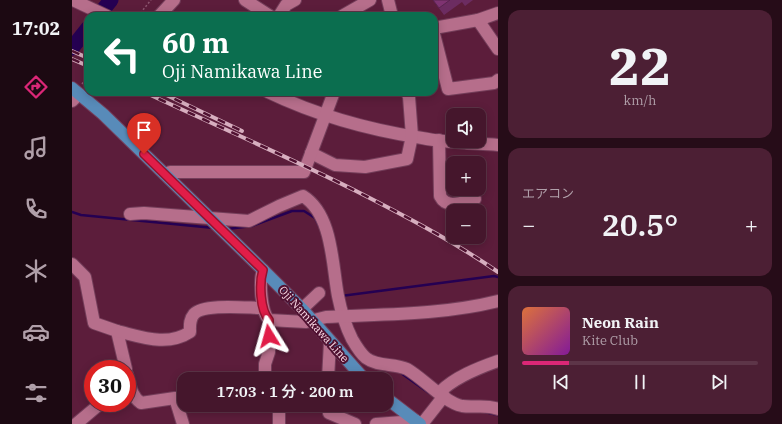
<!DOCTYPE html>
<html lang="ja">
<meta charset="utf-8">
<style>
:root{--surface:#45162c;--page:#4c1f34;--text:#f1f3f6;--muted:#b09fa9;--line:#5d3548;--accent:#db2777}
body{margin:0;font-family:"IBM Plex Serif","Noto Sans JP",serif;background:var(--page);color:var(--text);height:100vh;display:flex;flex-direction:column;font-size:15px;white-space:nowrap}
*{box-sizing:border-box;margin:0}
p{font-size:13px;color:var(--muted)}
.icon{flex:none;width:22px;height:22px;fill:none;stroke:currentColor;stroke-width:2;stroke-linecap:round;stroke-linejoin:round}
.map{position:relative;flex:1;overflow:hidden}
.panel{display:flex;flex-direction:column;gap:10px;padding:10px;background:#260c18;width:284px}
.panel>*{flex:none}
.banner{position:absolute;left:12px;top:12px;width:354px;height:84px;border-radius:12px;box-shadow:0 2px 10px #0003,0 0 0 1px var(--line);background:#0b6e4f;color:#fff;overflow:hidden}
.controls{position:absolute;left:374px;top:108px;display:grid;gap:8px}
.controls a{display:grid;place-items:center;width:40px;height:40px;border-radius:8px;background:var(--surface);box-shadow:0 2px 10px #0003,0 0 0 1px var(--line);font-size:20px}
.speed{position:absolute;left:12px;top:360px;display:flex;gap:8px;font-size:20px;font-weight:700;text-align:center}
.speed>*{display:grid;place-content:center;width:52px;height:52px;border-radius:50%;background:var(--surface);box-shadow:0 2px 10px #0003,0 0 0 1px var(--line);line-height:1}
.speed .limit{border:6px solid #d22;background:#fff;color:#111}
.pin{position:absolute;display:grid;place-items:center;width:34px;height:34px;color:#fff;margin:-41px -17px;border-radius:50% 50% 50% 0;rotate:-45deg;box-shadow:0 0 4px #0007}
.pin .icon{rotate:45deg}
.me{position:absolute;width:44px;margin:-22px;rotate:352deg;stroke-linejoin:round;filter:drop-shadow(0 0 3px #0008)}
.turn{display:flex;align-items:center;gap:14px;height:84px;padding:0 12px;font-size:18px}
.turn .icon{width:52px;height:52px;stroke-width:2.5}
.turn b{display:block;font-size:28px;line-height:34px}
.big{font-size:30px;font-weight:600;line-height:1.1}
.panel .widget{flex:1;display:flex;flex-direction:column;justify-content:center;gap:6px;min-width:0;padding:0 14px;border-radius:12px;background:var(--page)}
.panel .dial{align-items:center;gap:0}
.dial b{font-size:52px;line-height:1}
.song{display:flex;align-items:center;gap:12px}
.cover{width:48px;height:48px;border-radius:6px;background:linear-gradient(135deg,hsl(20 70% 55%),hsl(290 70% 35%))}
.played{height:4px;border-radius:2px;background:linear-gradient(90deg,var(--accent) 20%,var(--line) 20%)}
.keys{display:flex;justify-content:space-around;direction:ltr}
.heat{display:flex;justify-content:space-between;align-items:center;font-size:22px;direction:ltr}
.trip{position:absolute;left:105px;top:372px;width:216px;height:40px;border-radius:12px;background:var(--surface);box-shadow:0 2px 10px #0003,0 0 0 1px var(--line);font-weight:600;line-height:40px;text-align:center}
main{display:flex;flex:1;min-height:0}
.dock{display:flex;flex-direction:column;width:72px;justify-content:space-around;align-items:center;background:#1c0912;color:var(--muted)}
.dock .icon{width:28px;height:28px}
.dock .selected{color:var(--accent)}
.dock b{font-size:18px;color:var(--text)}
.map>svg:first-child{display:block}
.lines{fill:none;stroke-linecap:round;stroke-linejoin:round}
.stream{stroke:#250052;stroke-width:2.5}
.river{stroke:#250052;stroke-width:15}
.minor-casing{stroke:#743e5a;stroke-width:14}
.major-casing{stroke:#743e5a;stroke-width:14}
.path{stroke:#8d5770;stroke-width:1.5;stroke-dasharray:2 2;stroke-linecap:butt}
.minor{stroke:#b66e8b;stroke-width:12}
.major{stroke:#588bb9;stroke-width:12}
.rail-casing{stroke:#d7aebf;stroke-width:4}
.rail{stroke:#501131;stroke-width:2.5;stroke-dasharray:8;stroke-linecap:butt}
.wall{fill:#6c2c61}
.building{fill:#7e3371;stroke:#58244f}
.route-casing{stroke:#92132f;stroke-width:10}
.route{stroke:#e11d48;stroke-width:7}
.labels{text-anchor:middle;stroke-width:4;stroke-linejoin:round;paint-order:stroke}
.street-label{font-size:11px;fill:#fedde9;stroke:#501131}
</style>
<main>
<nav class="dock">
<b>17:02</b>
<svg class="icon selected" aria-label="directions" viewBox="0 0 24 24"><path d="M12 3l9 9-9 9-9-9zM9 14v-3h6M13 9l2 2-2 2"/></svg>
<svg class="icon" aria-label="music" viewBox="0 0 24 24"><path d="M9 18V5l10-2v13"/><circle cx="6" cy="18" r="3"/><circle cx="16" cy="16" r="3"/></svg>
<svg class="icon" aria-label="phone" viewBox="0 0 24 24"><path d="M5 4h4l2 5-3 2q2 4 5 5l2-3 5 2v4C11 20 4 13 5 4z"/></svg>
<svg class="icon" aria-label="climate" viewBox="0 0 24 24"><path d="M12 3v18M4 7l16 10M4 17L20 7"/></svg>
<svg class="icon" aria-label="car" viewBox="0 0 24 24"><path d="M5 17H2v-5l4-1 3-4h7l3 4 3 1v5h-3M9 17h6M6 11h13"/><circle cx="7" cy="17" r="2"/><circle cx="17" cy="17" r="2"/></svg>
<svg class="icon" aria-label="filters" viewBox="0 0 24 24"><path d="M4 7h16M4 17h16"/><circle cx="9" cy="7" r="2"/><circle cx="15" cy="17" r="2"/></svg>
</nav>
<div class="map">
<svg width="426" height="424" viewBox="0 0 426 424">
<rect width="100%" height="100%" fill="#5c1d3b"/>
<g class="lines">
<g class="stream">
<path d="M0,212L9,215L142,228"/>
<path d="M155,229L180,226L220,211H232L243,218L247,226"/>
<path d="M269,296L422,276L426,277"/>
<path d="M329,373L357,393"/>
<path d="M413,412L426,415"/>
</g>
<g class="river">
<path d="M26,16L39,0"/>
<path d="M0,48L16,28"/>
</g>
<defs>
<g id="minor">
<path d="M1,0L35,16"/>
<path d="M173,0L198,16"/>
<path d="M316,0L320,16"/>
<path d="M87,16L102,0"/>
<path d="M207,16L214,5L223,0"/>
<path d="M270,16L298,0"/>
<path d="M406,20L426,49"/>
<path d="M362,28L406,20L426,13"/>
<path d="M362,34L376,89L422,83L426,80"/>
<path d="M196,92C244,115 298,130 350,138C375,143 401,143 426,145"/>
<path d="M0,101L7,94"/>
<path d="M367,140L368,196C375,210 391,202 403,199"/>
<path d="M239,153L263,165L293,167L335,159L340,136L337,97L335,92"/>
<path d="M93,174L98,172H232L262,92"/>
<path d="M58,214L72,213L177,221L207,206L231,196C261,215 260,265 266,296C269,311 273,325 280,339C284,346 288,353 294,358C306,367 322,363 335,369C352,379 372,402 390,406C402,408 414,404 426,409"/>
<path d="M0,264L13,277L22,323L45,331L54,369"/>
<path d="M191,270C187,281 189,312 197,320L234,322L254,317C311,314 370,315 426,301"/>
<path d="M230,309L247,293"/>
<path d="M45,331C70,337 95,347 118,332C118,326 117,320 122,314C132,303 176,308 191,308"/>
<path d="M55,374C58,385 59,396 69,403L103,398L111,424"/>
<path d="M193,379V364L197,352V320"/>
<path d="M256,379L258,342"/>
<path d="M368,392C383,377 406,368 426,361"/>
<path d="M207,405V424"/>
<path d="M257,413L283,424"/>
<path d="M4,424L29,403"/>
<path d="M304,424L344,421"/>
<path d="M350,424L372,396"/>
</g>
<g id="major">
<path d="M0,88L31,114L191,270L230,309L292,379"/>
<path d="M314,398L348,424"/>
</g>
</defs>
<use href="#minor" class="minor-casing"/>
<use href="#major" class="major-casing"/>
<g class="path">
<path d="M66,16L79,0"/>
<path d="M10,84L16,76"/>
</g>
<use href="#minor" class="minor"/>
<use href="#major" class="major"/>
<defs>
<g id="rail">
<path d="M0,51L16,58"/>
<path d="M0,59L16,66"/>
<path d="M72,92C143,125 214,156 284,191C333,216 381,241 426,272"/>
<path d="M88,92L170,131"/>
</g>
</defs>
<use href="#rail" class="rail-casing"/>
<use href="#rail" class="rail"/>
</g>
<path class="wall" d="M361,0H401L393,6L390,2L372,15Z"/>
<path class="building" d="M361,0H378L367,8Z"/>
<g class="lines">
<defs>
<path id="route" d="M72,154L191,270C187,283 188,310 197,320V336"/>
</defs>
<use href="#route" class="route-casing"/>
<use href="#route" class="route"/>
</g>
<g class="labels">
<g class="street-label">
<text transform="translate(242 324) rotate(48)" y="4">Oji Namikawa Line</text>
</g>
</g>
</svg>
<div class="controls">
<a><svg class="icon" aria-label="sound" viewBox="0 0 24 24"><path d="M4 9h4l5-4v14l-5-4H4zM17 9q2 3 0 6"/></svg></a>
<a>+</a>
<a>−</a>
</div>
<div class="speed"><div class="limit">30</div></div>
<div class="pin" style="left:72px;top:154px;background:#d93025"><svg class="icon" aria-label="arrive" viewBox="0 0 24 24"><path d="M6 21V4h12l-3 4 3 4H6"/></svg></div>
<svg class="me" style="left:197px;top:336px" viewBox="-20 -20 40 40"><path d="M0-17L14 15 0 8-14 15z" fill="#e11d48" stroke="#fff" stroke-width="4"/></svg>
<div class="trip">17:03 · 1 分 · 200 m</div>
<div class="banner">
<div class="turn"><svg class="icon" aria-label="left" viewBox="0 0 24 24"><path d="M17 20v-9H6M10 6l-5 5 5 5"/></svg><div><b>60 m</b>Oji Namikawa Line</div></div>
</div>
</div>
<section class="panel">
<div class="widget dial"><b>22</b><p>km/h</p></div>
<div class="widget"><p>エアコン</p>
<div class="heat"><a>−</a><b class="big">20.5°</b><a>+</a></div>
</div>
<div class="widget">
<div class="song"><i class="cover"></i><div><b>Neon Rain</b><p>Kite Club</p></div></div>
<div class="played"></div>
<div class="keys"><svg class="icon" aria-label="previous" viewBox="0 0 24 24"><path d="M18 5L8 12l10 7zM5 5v14"/></svg><svg class="icon" aria-label="pause" viewBox="0 0 24 24"><path d="M8 5v14M16 5v14"/></svg><svg class="icon" aria-label="next" viewBox="0 0 24 24"><path d="M6 5l10 7-10 7zM19 5v14"/></svg></div>
</div>
</section>
</main>
